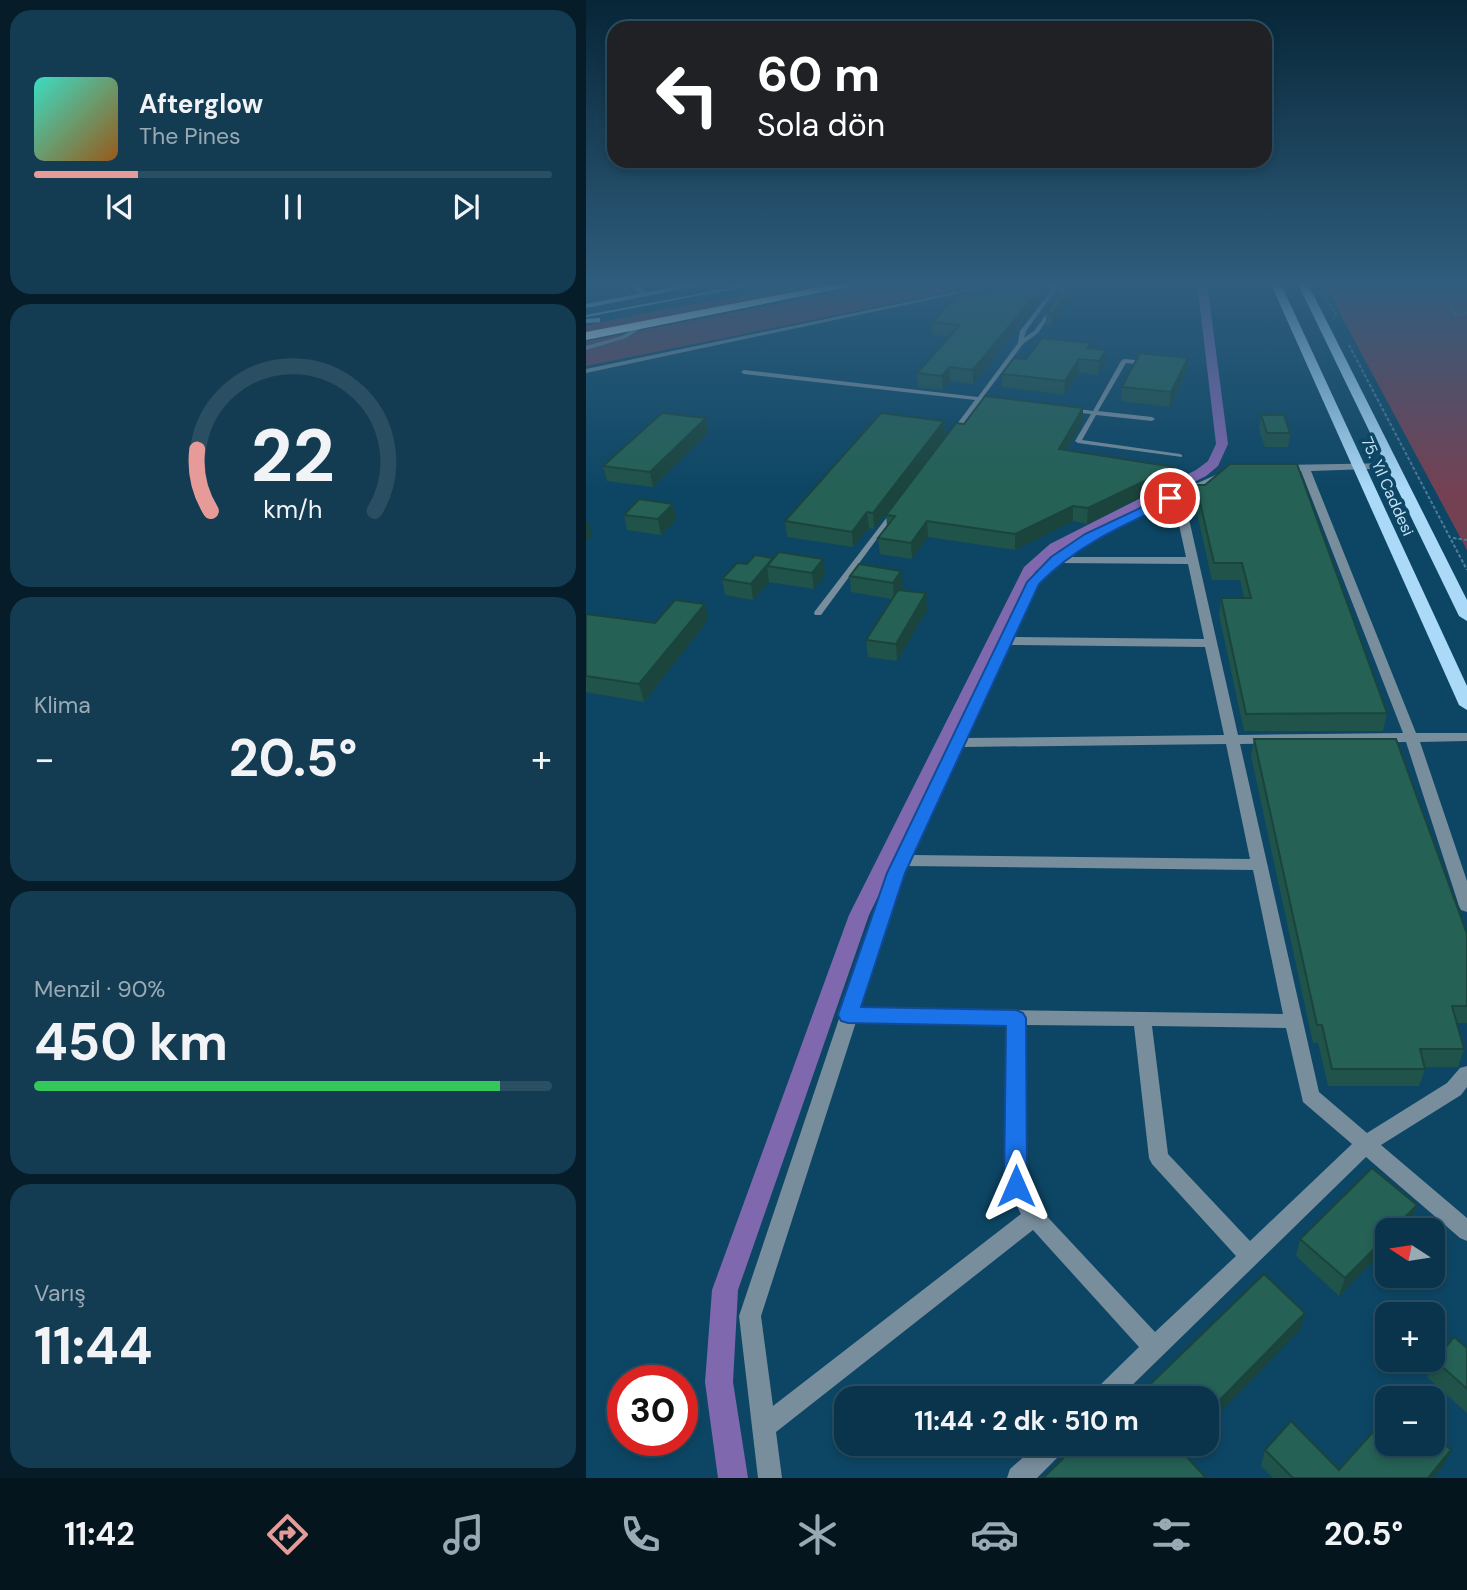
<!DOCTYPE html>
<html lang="tr">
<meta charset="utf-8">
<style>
:root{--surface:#0a344b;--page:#133c52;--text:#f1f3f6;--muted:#99aab5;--line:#2a4f63;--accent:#e69b98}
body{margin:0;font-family:"DM Sans",sans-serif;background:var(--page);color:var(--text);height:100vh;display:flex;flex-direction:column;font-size:26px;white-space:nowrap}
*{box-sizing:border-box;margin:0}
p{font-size:23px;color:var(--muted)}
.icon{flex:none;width:38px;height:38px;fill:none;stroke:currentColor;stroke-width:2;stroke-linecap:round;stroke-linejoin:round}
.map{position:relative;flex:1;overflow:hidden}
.side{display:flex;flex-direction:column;gap:10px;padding:10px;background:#061d29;width:586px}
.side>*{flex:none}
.top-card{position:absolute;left:21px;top:21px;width:665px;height:147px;border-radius:21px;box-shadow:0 4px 10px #0003,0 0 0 2px var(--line);background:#202124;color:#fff;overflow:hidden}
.needle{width:46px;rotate:282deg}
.buttons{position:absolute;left:789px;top:1218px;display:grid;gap:14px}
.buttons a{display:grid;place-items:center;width:70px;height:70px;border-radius:14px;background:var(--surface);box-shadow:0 4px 10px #0003,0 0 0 2px var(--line);font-size:35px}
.speed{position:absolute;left:21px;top:1365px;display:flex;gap:14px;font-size:35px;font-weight:700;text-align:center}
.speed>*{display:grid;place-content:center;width:91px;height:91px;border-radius:50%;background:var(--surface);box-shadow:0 4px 10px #0003,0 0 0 2px var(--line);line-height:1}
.speed .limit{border:10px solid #d22;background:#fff;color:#111}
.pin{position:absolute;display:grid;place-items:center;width:60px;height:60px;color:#fff;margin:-30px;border:4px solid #fff;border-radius:50%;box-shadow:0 2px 7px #0007}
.me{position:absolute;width:77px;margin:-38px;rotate:0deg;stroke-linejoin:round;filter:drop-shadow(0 0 5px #0008)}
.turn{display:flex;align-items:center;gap:24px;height:147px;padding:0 35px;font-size:32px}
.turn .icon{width:91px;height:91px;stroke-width:2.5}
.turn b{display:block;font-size:49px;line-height:60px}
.big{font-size:52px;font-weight:700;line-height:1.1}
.side .tile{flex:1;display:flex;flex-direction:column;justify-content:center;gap:10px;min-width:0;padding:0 24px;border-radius:21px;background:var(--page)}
.side .dial{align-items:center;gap:0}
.dial svg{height:182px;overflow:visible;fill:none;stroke:var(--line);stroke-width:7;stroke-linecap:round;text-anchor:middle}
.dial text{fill:var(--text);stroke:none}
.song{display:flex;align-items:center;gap:21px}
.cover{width:84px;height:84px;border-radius:10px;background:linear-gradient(135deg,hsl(170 70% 55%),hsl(30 70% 35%))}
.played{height:7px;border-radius:4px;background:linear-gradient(90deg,var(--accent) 20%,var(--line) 20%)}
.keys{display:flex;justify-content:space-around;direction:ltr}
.heat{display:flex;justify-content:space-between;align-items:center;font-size:38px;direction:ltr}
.charge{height:10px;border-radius:5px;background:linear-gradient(90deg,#34c759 90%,var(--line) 0)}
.trip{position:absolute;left:248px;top:1386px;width:385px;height:70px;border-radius:21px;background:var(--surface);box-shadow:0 4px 10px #0003,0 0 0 2px var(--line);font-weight:700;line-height:70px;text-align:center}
.tabs{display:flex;height:112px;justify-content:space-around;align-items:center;background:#04151e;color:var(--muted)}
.tabs .icon{width:49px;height:49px}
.tabs .selected{color:var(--accent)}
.tabs b{font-size:32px;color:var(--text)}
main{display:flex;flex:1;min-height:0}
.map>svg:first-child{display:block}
.green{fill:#744153}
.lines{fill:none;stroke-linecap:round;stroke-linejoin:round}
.canal{fill:#7f68ae;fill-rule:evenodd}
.path{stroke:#4d7c96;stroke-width:2;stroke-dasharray:3.5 2;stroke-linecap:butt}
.lane{fill:#788e9d;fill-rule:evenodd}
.street{fill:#788e9d;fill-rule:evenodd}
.secondary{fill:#95b9d1;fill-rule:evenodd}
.primary{fill:#abdaf9;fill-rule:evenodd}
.highway{fill:#e6f1f8;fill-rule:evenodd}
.tram{stroke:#90b4ca;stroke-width:2}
.wall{fill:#205349}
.shaded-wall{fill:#1a443c}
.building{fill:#256155;stroke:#1a443c;stroke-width:2}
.route{fill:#1a73e8;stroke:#114b97;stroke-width:2}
.labels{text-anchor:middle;stroke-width:7;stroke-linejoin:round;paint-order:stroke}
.far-street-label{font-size:16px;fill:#c7e2f5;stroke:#0d4664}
</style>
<main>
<section class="side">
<div class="tile">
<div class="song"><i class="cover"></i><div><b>Afterglow</b><p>The Pines</p></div></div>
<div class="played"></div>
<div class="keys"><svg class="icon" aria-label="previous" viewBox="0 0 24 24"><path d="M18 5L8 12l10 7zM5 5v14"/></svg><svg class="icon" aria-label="pause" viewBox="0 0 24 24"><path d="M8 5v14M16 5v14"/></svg><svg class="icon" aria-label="next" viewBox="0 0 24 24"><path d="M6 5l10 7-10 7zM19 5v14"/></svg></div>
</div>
<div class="tile dial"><svg viewBox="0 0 100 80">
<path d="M14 69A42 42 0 1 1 86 69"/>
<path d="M14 69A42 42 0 0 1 8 42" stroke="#e69b98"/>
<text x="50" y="56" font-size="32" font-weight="700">22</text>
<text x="50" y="72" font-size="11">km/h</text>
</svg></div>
<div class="tile"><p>Klima</p>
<div class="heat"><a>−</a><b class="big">20.5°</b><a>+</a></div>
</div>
<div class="tile"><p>Menzil · 90%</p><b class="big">450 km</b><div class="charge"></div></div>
<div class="tile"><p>Varış</p><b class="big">11:44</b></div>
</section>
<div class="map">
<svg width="881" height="1478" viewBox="0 0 881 1478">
<rect width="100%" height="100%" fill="#0d4664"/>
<g class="green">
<path d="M302,282H413L0,366V341Z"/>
<path d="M737,282H881V550Z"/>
<path d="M222,285L233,287L0,334V326L10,323L84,308Z"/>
</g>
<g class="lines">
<path class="canal" d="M611,282H621L642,444L632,466L620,476L474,550L449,572L283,915L152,1290L147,1382L162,1478H132L119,1382L126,1290L263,915L438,567L464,544L610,470L622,461L630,444Z"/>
<g class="path">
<path d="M857,282L859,294L869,314L881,313"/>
<path d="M738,294L750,314L748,319"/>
<path d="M763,345L881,570"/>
<path d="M867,538L881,540"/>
</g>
<g class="lane">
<path d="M417,282H427L0,373V369Z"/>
<path d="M458,282H464L469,286V291L440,331L438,338L448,331L473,297L474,290L471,282H476L478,290L477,297L452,333L437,344L397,397L399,399L398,400L395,401L370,433L365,432L389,400L158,374L155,372L158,370L392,397L432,343L434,331L465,291V288Z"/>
<path d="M55,324L60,325L40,338L0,350V346L36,336Z"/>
<path d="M538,359L560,361L563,363L560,365L540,363L512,411L566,417L569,419L566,421L510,415L496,440L594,454L596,455V457L492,443L489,441L505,414L486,412L483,410L486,408L507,411L535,361Z"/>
<path d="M307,511L310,513L235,615H229L228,613L229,611L305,512Z"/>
</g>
<g class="street">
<path d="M39,282H48L64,295L57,297Z"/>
<path d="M809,463L813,464V468L725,471L830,733H881V741L834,742L881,881V912L875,910L873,906L820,742L654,744L733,1092L781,1133L861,1083L874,1068L881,1066V1087L875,1095L795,1145L881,1218V1241L874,1238L780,1157L533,1398H506L509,1390L553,1347L447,1230L190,1432L196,1478H172L153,1316L302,873L441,582C470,546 512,529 553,510C583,496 610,484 640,470H648V474L598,497L652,735L817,733L715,471H695L690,468L695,465ZM588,502L600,557H482L507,539ZM472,563L602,564L618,639L427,637L452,583ZM424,645L619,647L638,735L380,738ZM640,744L664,859L326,855L376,747ZM321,866L667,870L697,1014L274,1008ZM270,1022L421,1024L420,1186L435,1214L187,1406L175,1316ZM439,1025L548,1026L563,1158L566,1164L650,1256L569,1332L455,1210L440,1185ZM566,1026L700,1028L717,1102L766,1144L664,1241L582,1154Z"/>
<path d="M452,1444H481L477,1452L451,1478H421L424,1469Z"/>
</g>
<g class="secondary">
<path d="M114,282H132L0,308V304Z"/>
<path d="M14,318V322L0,323V319Z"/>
</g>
<g class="primary">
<path d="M684,282H694L881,686V710L873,705Z"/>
<path d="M711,282H721L881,600V621L873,616Z"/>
</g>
<path class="highway" d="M260,282H286L0,340V332Z"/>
<path class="tram" d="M0,316L179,282"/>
</g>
<g class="wall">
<path d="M59,282H102L70,288Z"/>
<path d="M453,302L387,384L364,381L357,390L332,387L331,373L363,337L346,335V322Z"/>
<path d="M482,305L466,327L460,326V313Z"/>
<path d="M504,343L503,348L519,363L512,375L493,372L478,395L416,387V374L440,359Z"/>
<path d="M600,371L584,407L535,401L536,387Z"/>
<path d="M675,415L704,433L702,447H679L673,429Z"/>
<path d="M120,418L122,433L67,487L21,481L17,466Z"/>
<path d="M358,421L359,436L288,529L283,528L267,547L201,537L199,521Z"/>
<path d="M497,422L480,451L588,467L587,482L501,524L487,521L429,550L342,537L326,559L294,554L292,538L301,527L300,515L378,424Z"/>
<path d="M610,485L801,713L797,731H658L633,615L635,598H658L654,580H626L608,500Z"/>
<path d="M87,504L90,519L75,535L41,530L38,515Z"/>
<path d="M169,555L239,575L228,589L183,582L167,600L139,595L136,579L161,564Z"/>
<path d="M273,564L317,587L315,590L341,610L311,661L282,657L280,640L306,599L265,592L264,576Z"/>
<path d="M119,604L122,620L58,702L0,692V614L69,623Z"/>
<path d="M668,739L881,934V1023H871L878,1049L872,1067H838L839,1069L833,1086H742L732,1043H727L665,756Z"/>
<path d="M831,1205L824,1223L802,1230V1246L753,1296L710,1256L714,1239Z"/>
<path d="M881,1348V1413L841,1377L849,1360Z"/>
<path d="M679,1450L753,1470L857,1466L847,1478H687L675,1466Z"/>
</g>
<g class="shaded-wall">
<path d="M34,282L36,289L0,295V288Z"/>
<path d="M69,282H102L70,288Z"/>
<path d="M454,289L453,302L387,384V370Z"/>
<path d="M482,292V305L466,327V314Z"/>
<path d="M520,350L519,363L512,375L513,361Z"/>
<path d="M602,358L600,371L584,407L585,392Z"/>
<path d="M493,359V372L478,395L479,381Z"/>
<path d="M363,367L364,381L357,390L356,376Z"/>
<path d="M497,408V422L472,464L473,449Z"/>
<path d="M120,418L122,433L67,487L64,472Z"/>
<path d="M358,421L359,436L288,529L287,513Z"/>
<path d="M588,467L587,482L501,524L502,508Z"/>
<path d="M87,504L90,519L75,535L72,519Z"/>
<path d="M487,506V521L429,550V534Z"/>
<path d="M281,512L283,528L267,547L266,532Z"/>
<path d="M2,520L6,536L0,541V522Z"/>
<path d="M341,521L342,537L326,559L325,543Z"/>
<path d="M187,558L181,566L183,582L167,600L165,584Z"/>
<path d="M237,559L239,575L228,589L226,573Z"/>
<path d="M315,571L317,587L308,599L307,583Z"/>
<path d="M340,593L341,610L311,661L310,644Z"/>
<path d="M119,604L122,620L58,702L53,684Z"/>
<path d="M831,1205L824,1223L817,1230H806Z"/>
<path d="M802,1235V1246L753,1296L759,1278Z"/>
<path d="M719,1313L714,1330L621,1426V1413Z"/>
<path d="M591,1444H604L587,1461L590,1445Z"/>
<path d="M865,1450L857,1466L847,1478H842Z"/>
</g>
<g class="building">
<path d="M0,282H34L0,288Z"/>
<path d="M444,288L454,289L387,370L363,367L356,376L331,373L374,325L346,322L374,292L402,295L408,289L441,292Z"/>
<path d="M476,291L482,292L466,314L460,313Z"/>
<path d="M456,338L504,343L501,348L520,350L513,361L493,359L479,381L416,374L428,358L440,359Z"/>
<path d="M554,353L602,358L585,392L536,387Z"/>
<path d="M399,396L497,408L473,449L588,467L502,508L487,506L429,534L341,521L325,543L292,538L309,516L300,515L370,423L378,424Z"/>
<path d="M76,413L120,418L64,472L17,466Z"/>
<path d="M295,413L358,421L287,513L281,512L266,532L199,521Z"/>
<path d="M675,415H698L704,433H681Z"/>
<path d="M644,464H711L801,713L660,714L635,598H665L656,563H628L610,485H619Z"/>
<path d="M53,499L87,504L72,519L38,515Z"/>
<path d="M193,552L237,559L226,573L181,566Z"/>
<path d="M169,555L187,558L165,584L136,579L151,563L161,564Z"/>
<path d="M273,564L315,571L307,583L264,576Z"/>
<path d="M312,590L340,593L310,644L280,640Z"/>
<path d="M89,600L119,604L53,684L0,676V614L69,623Z"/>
<path d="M668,739H810L881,934V1006H866L878,1049H834L839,1069H746L736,1025H731Z"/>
<path d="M786,1168L831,1205L806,1230H802V1235L759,1278L714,1239Z"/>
<path d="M678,1274L719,1313L621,1413V1398H550Z"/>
<path d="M868,1337L881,1348V1389L849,1360Z"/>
<path d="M802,1415V1444H847V1432L865,1450L842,1478H707L679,1450L705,1421L753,1470Z"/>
<path d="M492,1444H591L590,1445L620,1478H457Z"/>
</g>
<linearGradient id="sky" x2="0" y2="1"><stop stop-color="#072637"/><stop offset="0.58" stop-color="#2f5d7d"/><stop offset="1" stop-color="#2f5d7d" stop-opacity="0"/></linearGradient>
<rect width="881" height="489" fill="url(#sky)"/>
<path class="route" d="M584,494L591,498L589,501C540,524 492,544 453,584L319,873L275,1007L430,1010L437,1013L440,1018L441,1186L438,1193L430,1196L422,1193L418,1186L420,1026L262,1023L255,1021L252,1015L301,873L441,582L465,557L499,534Z"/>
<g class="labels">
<g class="far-street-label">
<text transform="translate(802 486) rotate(66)" y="6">75. Yıl Caddesi</text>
</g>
</g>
</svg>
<div class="buttons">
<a><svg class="needle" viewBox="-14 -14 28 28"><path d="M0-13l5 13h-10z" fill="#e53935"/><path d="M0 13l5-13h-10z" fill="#99aab5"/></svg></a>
<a>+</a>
<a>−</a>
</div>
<div class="speed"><div class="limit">30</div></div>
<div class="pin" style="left:584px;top:498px;background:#d93025"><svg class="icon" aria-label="arrive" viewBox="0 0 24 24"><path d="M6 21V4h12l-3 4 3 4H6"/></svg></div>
<svg class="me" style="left:430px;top:1186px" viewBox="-20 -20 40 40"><path d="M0-17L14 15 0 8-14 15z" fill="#1a73e8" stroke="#fff" stroke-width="4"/></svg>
<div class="trip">11:44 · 2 dk · 510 m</div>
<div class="top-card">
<div class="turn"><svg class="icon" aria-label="left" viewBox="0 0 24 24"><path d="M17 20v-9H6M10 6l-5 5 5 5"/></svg><div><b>60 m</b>Sola dön</div></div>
</div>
</div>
</main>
<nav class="tabs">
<b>11:42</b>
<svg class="icon selected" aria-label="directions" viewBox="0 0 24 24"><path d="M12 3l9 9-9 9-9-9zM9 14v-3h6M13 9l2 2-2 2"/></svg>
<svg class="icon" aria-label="music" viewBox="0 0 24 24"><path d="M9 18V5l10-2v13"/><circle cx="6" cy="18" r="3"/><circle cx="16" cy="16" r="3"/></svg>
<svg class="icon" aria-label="phone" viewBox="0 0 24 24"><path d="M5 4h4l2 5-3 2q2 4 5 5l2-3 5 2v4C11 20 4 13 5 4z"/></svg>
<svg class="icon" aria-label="climate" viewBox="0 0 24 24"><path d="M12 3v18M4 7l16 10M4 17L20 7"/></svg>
<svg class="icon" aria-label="car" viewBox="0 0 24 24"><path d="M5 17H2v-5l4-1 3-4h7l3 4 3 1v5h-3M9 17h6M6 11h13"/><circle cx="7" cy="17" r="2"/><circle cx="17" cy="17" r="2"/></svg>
<svg class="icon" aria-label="filters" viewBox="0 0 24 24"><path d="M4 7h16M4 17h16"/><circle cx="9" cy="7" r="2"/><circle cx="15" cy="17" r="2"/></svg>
<b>20.5°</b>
</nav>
